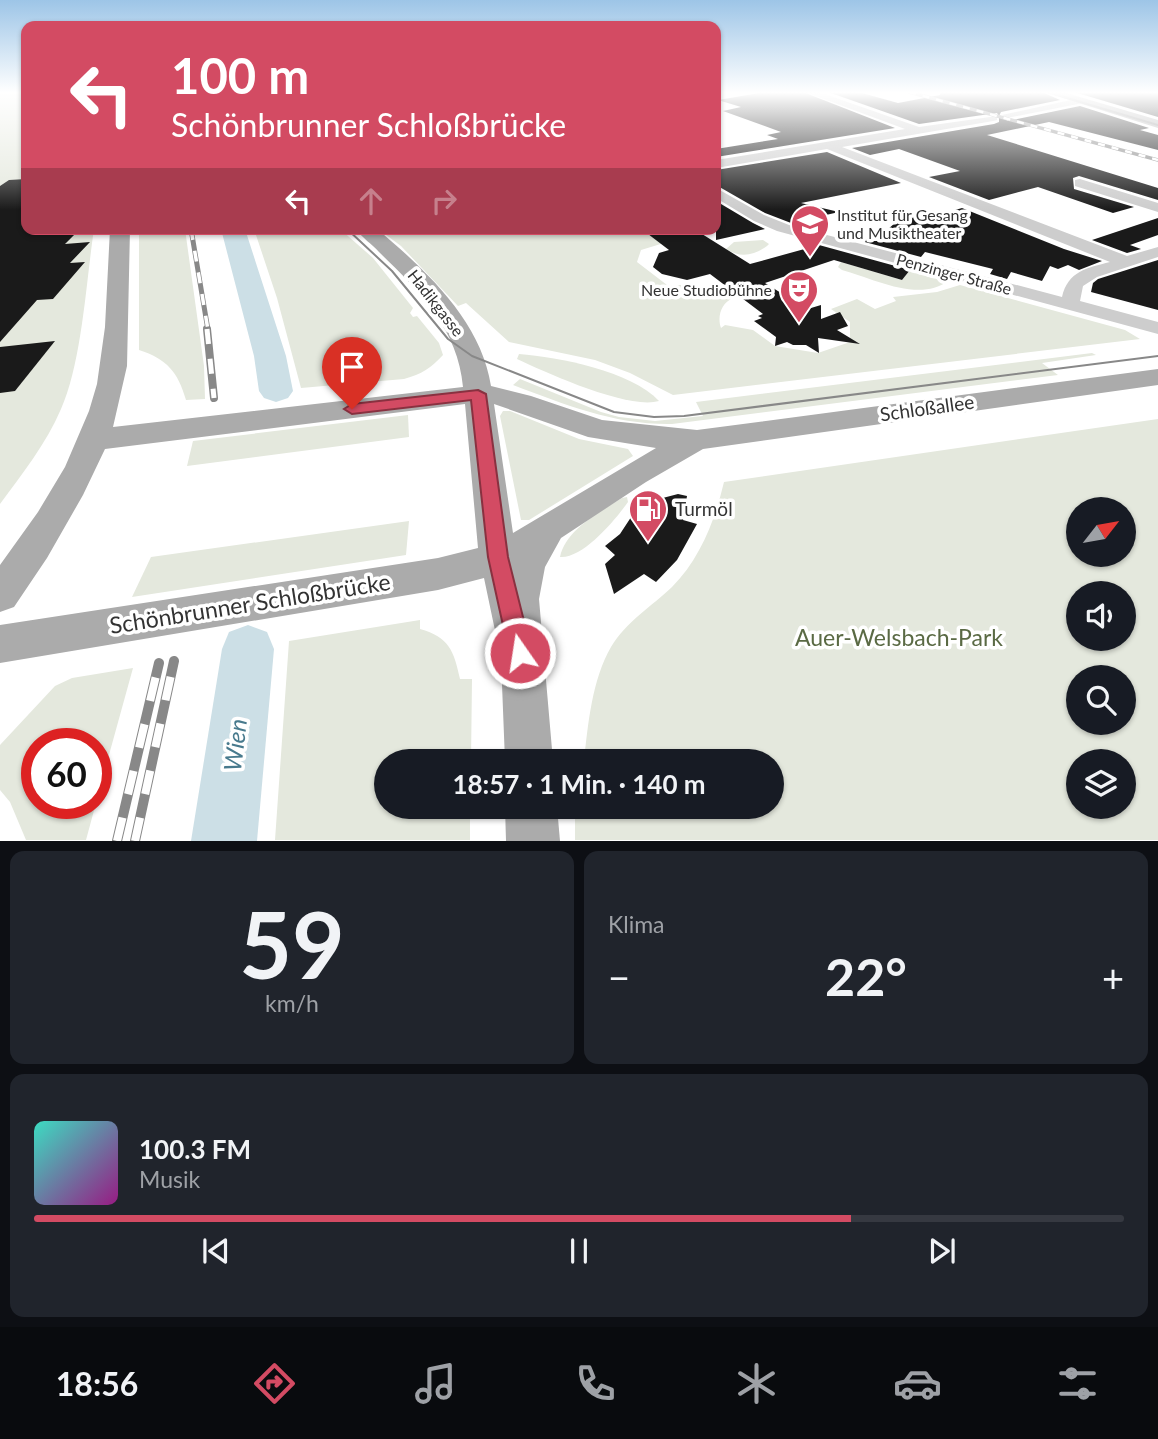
<!DOCTYPE html>
<html lang="de">
<meta charset="utf-8">
<style>
:root{--surface:#171b24;--page:#20242c;--text:#f1f3f6;--muted:#9ea1a6;--line:#363941;--accent:#d34b63}
body{margin:0;font-family:Lato,sans-serif;background:var(--page);color:var(--text);height:100vh;display:flex;flex-direction:column;font-size:26px;white-space:nowrap}
*{box-sizing:border-box;margin:0}
p{font-size:23px;color:var(--muted)}
.icon{flex:none;width:38px;height:38px;fill:none;stroke:currentColor;stroke-width:2;stroke-linecap:round;stroke-linejoin:round}
.map{position:relative;height:841px;overflow:hidden}
.details{display:flex;flex-direction:column;gap:10px;padding:10px;background:#0d0f14;flex:1}
.details>*{flex:none}
.banner{position:absolute;left:21px;top:21px;width:700px;height:214px;border-radius:14px;box-shadow:0 2px 5px #0004;background:#d34b63;color:#fff;overflow:hidden}
.needle{width:46px;rotate:59deg}
.tools{position:absolute;left:1066px;top:497px;display:grid;gap:14px}
.tools a{display:grid;place-items:center;width:70px;height:70px;border-radius:50%;background:var(--surface);box-shadow:0 2px 5px #0004;font-size:35px}
.speed{position:absolute;left:21px;top:728px;display:flex;gap:14px;font-size:35px;font-weight:700;text-align:center}
.speed>*{display:grid;place-content:center;width:91px;height:91px;border-radius:50%;background:var(--surface);box-shadow:0 2px 5px #0004;line-height:1}
.speed .limit{border:10px solid #d22;background:#fff;color:#111}
.pin{position:absolute;display:grid;place-items:center;width:60px;height:60px;color:#fff;margin:-72px -30px;border-radius:50% 50% 50% 0;rotate:-45deg;box-shadow:0 0 7px #0007}
.pin .icon{rotate:45deg}
.me{position:absolute;width:77px;margin:-38px;rotate:347deg;stroke-linejoin:round;filter:drop-shadow(0 0 5px #0008)}
.turn{display:flex;align-items:center;gap:24px;height:147px;padding:0 35px;font-size:32px}
.turn .icon{width:91px;height:91px;stroke-width:2.5}
.turn b{display:block;font-size:49px;line-height:60px}
.lanes{display:flex;align-items:center;height:66px;padding:0 35px;background:#0003;justify-content:center;gap:35px;direction:ltr}
.lanes .off{opacity:.35}
.big{font-size:52px;font-weight:700;line-height:1.1}
.details .tile{flex:1;display:flex;flex-direction:column;justify-content:center;gap:10px;min-width:0;padding:0 24px;border-radius:14px;background:var(--page)}
.details .dial{align-items:center;gap:0}
.dial b{font-size:91px;line-height:1}
.song{display:flex;align-items:center;gap:21px}
.cover{width:84px;height:84px;border-radius:10px;background:linear-gradient(135deg,hsl(170 70% 55%),hsl(310 70% 35%))}
.played{height:7px;border-radius:4px;background:linear-gradient(90deg,var(--accent) 75%,var(--line) 75%)}
.keys{display:flex;justify-content:space-around;direction:ltr}
.heat{display:flex;justify-content:space-between;align-items:center;font-size:38px;direction:ltr}
.details .tiles{flex:1;display:grid;gap:10px;grid-template-columns:1fr 1fr}
.tile:last-child{grid-column:span 2}
.trip{position:absolute;left:374px;top:749px;width:410px;height:70px;border-radius:35px;background:var(--surface);box-shadow:0 2px 5px #0004;font-weight:700;line-height:70px;text-align:center}
.dock{display:flex;height:112px;justify-content:space-around;align-items:center;background:#090b0e;color:var(--muted)}
.dock .icon{width:49px;height:49px}
.dock .on{color:var(--accent)}
.dock b{font-size:32px;color:var(--text)}
.map>svg:first-child{display:block}
.green{fill:#e4e8dd;fill-rule:evenodd}
.lines{fill:none;stroke-linecap:round;stroke-linejoin:round}
.river{fill:#ccdfe6;fill-rule:evenodd}
.building{fill:#1a1a1a}
.minor{fill:#cdcdcd;fill-rule:evenodd}
.major{fill:#ababab;fill-rule:evenodd}
.tram{stroke:#888;stroke-width:2}
.rail-far3-casing{stroke:#888;stroke-width:3.5}
.rail-far2-casing{stroke:#888;stroke-width:5}
.rail-far1-casing{stroke:#888;stroke-width:8}
.rail-casing{stroke:#888;stroke-width:10}
.rail-far3{stroke:#fff;stroke-width:2.5;stroke-dasharray:7;stroke-linecap:butt}
.rail-far2{stroke:#fff;stroke-width:3.5;stroke-dasharray:11;stroke-linecap:butt}
.rail-far1{stroke:#fff;stroke-width:5;stroke-dasharray:15;stroke-linecap:butt}
.rail{stroke:#fff;stroke-width:8;stroke-dasharray:24;stroke-linecap:butt}
.route{fill:#d34b63;stroke:#893140;stroke-width:2}
.labels{text-anchor:middle;stroke-width:7;stroke-linejoin:round;paint-order:stroke}
.far-poi-label{font-size:16px;fill:#333;stroke:#fff;text-anchor:start}
.far-street-label{font-size:16px;fill:#333;stroke:#fff}
.street-label{font-size:19px;fill:#333;stroke:#fff}
.poi-label{font-size:19px;fill:#333;stroke:#fff;text-anchor:start}
.near-street-label{font-size:23px;fill:#333;stroke:#fff}
.near-park-label{font-size:23px;fill:#5a6a44;stroke:#fff}
.near-water-label{font-size:24px;font-style:italic;fill:#487a8d;stroke:#fff}
</style>
<div class="map">
<svg width="1158" height="841" viewBox="0 0 1158 841">
<rect width="100%" height="100%" fill="#fff"/>
<g class="green">
<path d="M0,92H26V229H94C86,282 82,362 61,409C46,444 22,474 0,504Z"/>
<path d="M139,229H185L204,366L205,399L186,400C178,372 167,359 139,350Z"/>
<path d="M254,229H340L373,258L413,308L410,313L413,317L417,316L439,343L443,355C431,368 422,374 404,379L301,388L277,298Z"/>
<path d="M389,229H659L662,231L649,235L664,243L641,250L637,262L667,285H683L732,295L733,298C721,303 717,317 721,328L725,325L753,330L775,346L818,353L850,342V322L831,309L857,299L875,309L896,301L893,297L937,292L960,285L1125,330L1140,339L673,395L630,373L595,360L509,342L466,303L458,306L401,246L381,231Z"/>
<path d="M763,240L769,244L767,246C753,256 740,258 726,249L734,242Z"/>
<path d="M841,262L902,280L910,270L948,281C919,303 872,278 842,270L838,267Z"/>
<path d="M1092,353L1096,355L1042,363L1058,375L672,424C615,425 566,405 513,385L520,379L601,412L619,417L655,421L703,416L696,402Z"/>
<path d="M519,354C559,357 631,371 659,401C628,410 547,373 517,359Z"/>
<path d="M503,411H510L579,439L628,449L633,456L529,520H521L500,416Z"/>
<path d="M408,415L409,437L187,466L193,441Z"/>
<path d="M1158,419V840H575V807H772V761H584C588,724 592,680 611,647C626,622 652,606 672,587C700,559 715,520 724,482ZM1078,509H1124V555H1078ZM1078,593H1124V639H1078ZM1078,677H1124V723H1078ZM1078,761H1124V807H1078Z"/>
<path d="M627,497L628,502C616,519 583,559 560,557C566,529 600,512 622,498Z"/>
<path d="M409,521L406,555L132,597L151,557Z"/>
<path d="M420,620V629C449,637 454,651 460,679H472L471,761H387V807H470V840H275L289,641Z"/>
<path d="M133,668L96,802V744H37V803H96L86,840H26L10,802L0,790V745L55,686L72,678Z"/>
</g>
<g class="lines">
<g class="river">
<path d="M221,229H245L286,356L293,391L288,398L276,402L264,398L259,391L254,356Z"/>
<path d="M248,625L267,632L274,649L257,841H191L222,649L229,632Z"/>
</g>
</g>
<g class="building">
<path d="M765,92H803L895,128L716,157V149L778,139L767,135L781,132L723,111L741,107L718,100Z"/>
<path d="M828,92L862,93L898,103L940,95L941,92H1042L1060,100L1001,112L999,116L997,113L919,124Z"/>
<path d="M1074,92H1158V117Z"/>
<path d="M1080,106L1149,128L1140,130L1158,135V150L1049,122L987,135L1158,188V200L1079,176L1073,178L1074,189L1134,207L1113,213L1038,187L989,200L929,177L960,171L899,149L870,155L852,148L994,124L999,122V116L1008,121Z"/>
<path d="M827,152L901,183L801,203L839,212L791,223L765,213L716,185V170Z"/>
<path d="M26,179V229H80L65,244L90,242L70,263L85,262L53,299L37,300L0,342V186L9,180Z"/>
<path d="M716,201L753,223L765,229L716,240Z"/>
<path d="M962,208L1064,249L1102,261L1079,270L1068,265L1058,269L1050,266L1042,281L1011,272L1007,279L990,274L993,269L925,252L921,257L846,237L887,230L903,216L922,211L935,216Z"/>
<path d="M1158,218V235L1130,245L1141,249L1127,253L1092,240Z"/>
<path d="M672,229H694L750,264L819,245L910,270L902,280L834,260L765,283L802,306L811,308L821,305V319L840,312L848,326L837,330L860,344L818,338L819,353L806,345H793L787,342L775,346L776,337L754,321L762,318L758,316L763,314L710,274L687,280L662,274L653,267L659,253L669,250L648,234Z"/>
<path d="M1158,260V310L1091,292L1093,283L1098,279Z"/>
<path d="M55,341L15,391L0,393V347Z"/>
<path d="M678,494L687,496L683,520L697,524L677,560L656,582L644,574L614,594L605,564L615,555L605,546L620,534L639,505L651,509L655,500Z"/>
</g>
<g class="lines">
<g class="minor">
<path d="M805,92H819L919,127L997,116V120L993,121L842,147L1127,256L1158,247V257L1097,277L1083,286L1080,301L1158,322V334L777,231L754,221L716,198V188L764,215L789,225L1062,297C1068,271 1087,268 1110,262L827,149L716,168V160L905,129Z"/>
<path d="M1080,98L1085,101L1083,103L1007,118L1002,115Z"/>
<path d="M1080,179L1158,203V212L1075,186V180Z"/>
</g>
<g class="major">
<path d="M1044,92H1063L1158,120V128Z"/>
<path d="M110,229H130L127,366L113,427L463,387C458,329 419,291 379,252C372,244 362,238 356,229H377C426,270 481,321 491,386L531,396L602,420L697,430L1158,369V385L703,449L646,482L561,538L545,567L539,599L553,761H505L501,659L484,578L438,590L0,663V625L438,558L478,548L465,404L105,449L83,495L47,558L14,607L0,612V565L38,512L65,467L89,411L97,384L105,327ZM494,404L588,437L656,448L513,533Z"/>
<path d="M505,807H557L560,841H506Z"/>
</g>
<g class="tram">
<path d="M1047,92L1158,125"/>
<path d="M347,229L392,271L448,339L472,356L614,412L654,417L684,416L1158,356"/>
</g>
<defs>
<path id="rail-far3" d="M909,92L1158,160"/>
<path id="rail-far2" d="M191,229L208,330"/>
<path id="rail-far1" d="M207,329L214,398"/>
<g id="rail">
<path d="M117,841L159,663"/>
<path d="M135,841L174,661"/>
</g>
</defs>
<use href="#rail-far3" class="rail-far3-casing"/>
<use href="#rail-far2" class="rail-far2-casing"/>
<use href="#rail-far1" class="rail-far1-casing"/>
<use href="#rail" class="rail-casing"/>
<use href="#rail-far3" class="rail-far3"/>
<use href="#rail-far2" class="rail-far2"/>
<use href="#rail-far1" class="rail-far1"/>
<use href="#rail" class="rail"/>
</g>
<linearGradient id="sky" x2="0" y2="1"><stop stop-color="#9dc5e7"/><stop offset="0.44" stop-color="#fff"/><stop offset="1" stop-color="#fff" stop-opacity="0"/></linearGradient>
<rect width="1158" height="210" fill="url(#sky)"/>
<path class="route" d="M478,390L486,394L508,557L532,653L528,660L520,663L512,660L509,653L488,557L471,400L352,414L344,409L352,404Z"/>
<defs>
<symbol id="university-pin" viewBox="-11 -11 22 30"><path d="M0 17L-7.5 6A9.5 9.5 0 1 1 7.5 6Z" fill="#d34b63" stroke="#fff"/><path d="M0-5L7-2L0 1L-7-2ZM-4 1L0 2.5L4 1V4Q0 6-4 4Z" fill="#fff"/></symbol>
<symbol id="theatre-pin" viewBox="-11 -11 22 30"><path d="M0 17L-7.5 6A9.5 9.5 0 1 1 7.5 6Z" fill="#d34b63" stroke="#fff"/><path d="M-5-5.5Q0-4 5-5.5V0Q5 5 0 6Q-5 5-5 0ZM-3.3-2.5H-1v1.5H-3.3ZM1-2.5H3.3v1.5H1ZM-2.8 1Q0 5.5 2.8 1Z" fill="#fff"/></symbol>
<symbol id="fuel-pin" viewBox="-11 -11 22 30"><path d="M0 17L-7.5 6A9.5 9.5 0 1 1 7.5 6Z" fill="#d34b63" stroke="#fff"/><path d="M-5.5-6h7V0h2V4h1.3V-2.5L3-4.5l.8-.8L6-3V5H2.5V1h-1V6h-7ZM-4.2-4.7v3.2H.2V-4.7Z" fill="#fff"/></symbol>
</defs>
<g fill-rule="evenodd">
<use href="#university-pin" x="788" y="202" width="44" height="60"/>
<use href="#theatre-pin" x="777" y="268" width="44" height="60"/>
<use href="#fuel-pin" x="626" y="487" width="44" height="60"/>
</g>
<g class="labels">
<g class="far-poi-label">
<text x="837" y="221">Institut für Gesang<tspan x="837" dy="18">und Musiktheater</tspan></text>
<text x="772" y="296" text-anchor="end">Neue Studiobühne</text>
</g>
<g class="far-street-label">
<text transform="translate(954 274) rotate(15)" y="6">Penzinger Straße</text>
<text transform="translate(436 303) rotate(52)" y="6">Hadikgasse</text>
</g>
<g class="street-label">
<text transform="translate(927 408) rotate(-8)" y="7">Schloßallee</text>
</g>
<g class="poi-label">
<text x="675" y="516">Turmöl</text>
</g>
<g class="near-street-label">
<text transform="translate(250 604) rotate(-9)" y="8">Schönbrunner Schloßbrücke</text>
</g>
<g class="near-park-label">
<text x="899" y="646">Auer-Welsbach-Park</text>
</g>
<g class="near-water-label">
<text transform="translate(236 745) rotate(-83)" y="8">Wien</text>
</g>
</g>
</svg>
<div class="tools">
<a><svg class="needle" viewBox="-14 -14 28 28"><path d="M0-13l5 13h-10z" fill="#e53935"/><path d="M0 13l5-13h-10z" fill="#9ea1a6"/></svg></a>
<a><svg class="icon" aria-label="sound" viewBox="0 0 24 24"><path d="M4 9h4l5-4v14l-5-4H4zM17 9q2 3 0 6"/></svg></a>
<a><svg class="icon" aria-label="search" viewBox="0 0 24 24"><circle cx="10" cy="10" r="6"/><path d="M15 15l6 6"/></svg></a>
<a><svg class="icon" aria-label="layers" viewBox="0 0 24 24"><path d="M12 4l9 5-9 5-9-5zM3 14l9 5 9-5"/></svg></a>
</div>
<div class="speed"><div class="limit">60</div></div>
<div class="pin" style="left:352px;top:409px;background:#d93025"><svg class="icon" aria-label="arrive" viewBox="0 0 24 24"><path d="M6 21V4h12l-3 4 3 4H6"/></svg></div>
<svg class="me" style="left:520px;top:653px" viewBox="-20 -20 40 40"><circle r="17" fill="#d34b63" stroke="#fff" stroke-width="3"/><path d="M0-11L8 9 0 5-8 9z" fill="#fff"/></svg>
<div class="trip">18:57 · 1 Min. · 140 m</div>
<div class="banner">
<div class="turn"><svg class="icon" aria-label="left" viewBox="0 0 24 24"><path d="M17 20v-9H6M10 6l-5 5 5 5"/></svg><div><b>100 m</b>Schönbrunner Schloßbrücke</div></div>
<div class="lanes"><svg class="icon" aria-label="left" viewBox="0 0 24 24"><path d="M17 20v-9H6M10 6l-5 5 5 5"/></svg><svg class="icon off" aria-label="ahead" viewBox="0 0 24 24"><path d="M12 20V5M6 11l6-6 6 6"/></svg><svg class="icon off" aria-label="right" viewBox="0 0 24 24"><path d="M7 20v-9h11M14 6l5 5-5 5"/></svg></div>
</div>
</div>
<section class="details">
<div class="tiles">
<div class="tile dial"><b>59</b><p>km/h</p></div>
<div class="tile"><p>Klima</p>
<div class="heat"><a>−</a><b class="big">22°</b><a>+</a></div>
</div>
<div class="tile">
<div class="song"><i class="cover"></i><div><b>100.3 FM</b><p>Musik</p></div></div>
<div class="played"></div>
<div class="keys"><svg class="icon" aria-label="previous" viewBox="0 0 24 24"><path d="M18 5L8 12l10 7zM5 5v14"/></svg><svg class="icon" aria-label="pause" viewBox="0 0 24 24"><path d="M8 5v14M16 5v14"/></svg><svg class="icon" aria-label="next" viewBox="0 0 24 24"><path d="M6 5l10 7-10 7zM19 5v14"/></svg></div>
</div>
</div>
</section>
<nav class="dock">
<b>18:56</b>
<svg class="icon on" aria-label="directions" viewBox="0 0 24 24"><path d="M12 3l9 9-9 9-9-9zM9 14v-3h6M13 9l2 2-2 2"/></svg>
<svg class="icon" aria-label="music" viewBox="0 0 24 24"><path d="M9 18V5l10-2v13"/><circle cx="6" cy="18" r="3"/><circle cx="16" cy="16" r="3"/></svg>
<svg class="icon" aria-label="phone" viewBox="0 0 24 24"><path d="M5 4h4l2 5-3 2q2 4 5 5l2-3 5 2v4C11 20 4 13 5 4z"/></svg>
<svg class="icon" aria-label="climate" viewBox="0 0 24 24"><path d="M12 3v18M4 7l16 10M4 17L20 7"/></svg>
<svg class="icon" aria-label="car" viewBox="0 0 24 24"><path d="M5 17H2v-5l4-1 3-4h7l3 4 3 1v5h-3M9 17h6M6 11h13"/><circle cx="7" cy="17" r="2"/><circle cx="17" cy="17" r="2"/></svg>
<svg class="icon" aria-label="filters" viewBox="0 0 24 24"><path d="M4 7h16M4 17h16"/><circle cx="9" cy="7" r="2"/><circle cx="15" cy="17" r="2"/></svg>
</nav>
